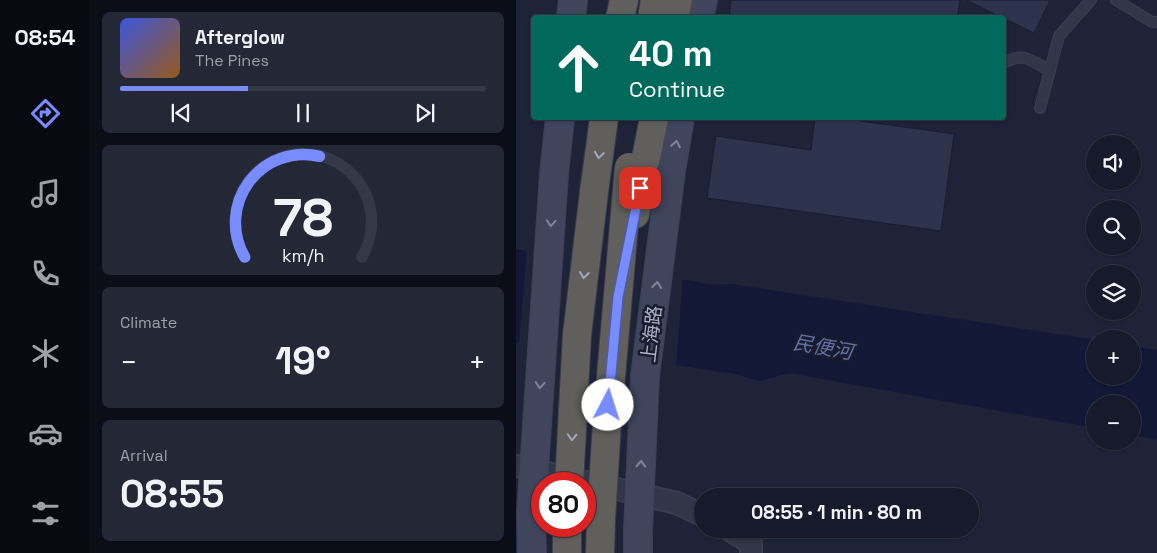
<!DOCTYPE html>
<meta charset="utf-8">
<style>
:root{--surface:#161a2a;--page:#232736;--text:#f1f3f6;--muted:#9ea1a8;--line:#353847;--accent:#788cff}
body{margin:0;font-family:"Space Grotesk","Noto Sans SC",sans-serif;background:var(--page);color:var(--text);height:100vh;display:flex;flex-direction:column;font-size:19px;white-space:nowrap}
*{box-sizing:border-box;margin:0}
p{font-size:16px;color:var(--muted)}
.icon{flex:none;width:28px;height:28px;fill:none;stroke:currentColor;stroke-width:2;stroke-linecap:round;stroke-linejoin:round}
.map{position:relative;flex:1;overflow:hidden}
.drawer{display:flex;flex-direction:column;gap:12px;padding:12px;background:#0c0e17;width:426px}
.drawer>*{flex:none}
.banner{position:absolute;left:15px;top:15px;width:475px;height:105px;border-radius:5px;box-shadow:0 1px 4px #0004,0 0 0 1px var(--line);background:#00695c;color:#fff;overflow:hidden}
.tools{position:absolute;left:570px;top:135px;display:grid;gap:10px}
.tools a{display:grid;place-items:center;width:55px;height:55px;border-radius:50%;background:var(--surface);box-shadow:0 1px 4px #0004,0 0 0 1px var(--line);font-size:25px}
.speed{position:absolute;left:15px;top:472px;display:flex;gap:10px;font-size:25px;font-weight:700;text-align:center}
.speed>*{display:grid;place-content:center;width:65px;height:65px;border-radius:50%;background:var(--surface);box-shadow:0 1px 4px #0004,0 0 0 1px var(--line);line-height:1}
.speed .limit{border:8px solid #d22;background:#fff;color:#111}
.pin{position:absolute;display:grid;place-items:center;width:42px;height:42px;color:#fff;margin:-21px;border-radius:10px;box-shadow:0 2px 8px #0006}
.me{position:absolute;width:55px;margin:-28px;rotate:5deg;stroke-linejoin:round;filter:drop-shadow(0 0 4px #0008)}
.turn{display:flex;align-items:center;gap:18px;height:105px;padding:0 15px;font-size:22px}
.turn .icon{width:65px;height:65px;stroke-width:2.5}
.turn b{display:block;font-size:35px;line-height:42px}
.big{font-size:38px;font-weight:700;line-height:1.1}
.drawer .widget{flex:1;display:flex;flex-direction:column;justify-content:center;gap:8px;min-width:0;padding:0 18px;border-radius:8px;background:var(--page)}
.drawer .dial{align-items:center;gap:0}
.dial svg{height:130px;overflow:visible;fill:none;stroke:var(--line);stroke-width:7;stroke-linecap:round;text-anchor:middle}
.dial text{fill:var(--text);stroke:none}
.song{display:flex;align-items:center;gap:15px}
.cover{width:60px;height:60px;border-radius:8px;background:linear-gradient(135deg,hsl(230 70% 55%),hsl(30 70% 35%))}
.played{height:5px;border-radius:2px;background:linear-gradient(90deg,var(--accent) 35%,var(--line) 35%)}
.keys{display:flex;justify-content:space-around;direction:ltr}
.heat{display:flex;justify-content:space-between;align-items:center;font-size:28px;direction:ltr}
.trip{position:absolute;left:178px;top:488px;width:285px;height:50px;border-radius:25px;background:var(--surface);box-shadow:0 1px 4px #0004,0 0 0 1px var(--line);font-weight:700;line-height:50px;text-align:center}
main{display:flex;flex:1;min-height:0}
.dock{display:flex;flex-direction:column;width:90px;justify-content:space-around;align-items:center;background:#090a11;color:var(--muted)}
.dock .icon{width:35px;height:35px}
.dock .selected{color:var(--accent)}
.dock b{font-size:22px;color:var(--text)}
.map>svg:first-child{display:block}
.water{fill:#121836}
.pier{fill:#1e2338}
.building{fill:#2d334d;stroke:#1a1d2f}
.lines{fill:none;stroke-linecap:round;stroke-linejoin:round}
.service-casing{stroke:#3c3f52;stroke-width:12}
.minor-casing{stroke:#3c3f52;stroke-width:24}
.secondary-casing{stroke:#3c3f52;stroke-width:30}
.trunk-casing{stroke:#3a3d50;stroke-width:30}
.service{stroke:#323649;stroke-width:10}
.minor{stroke:#323649;stroke-width:21}
.secondary{stroke:#40445c;stroke-width:28}
.trunk{stroke:#605f5c;stroke-width:28}
.secondary-bridge-casing{stroke:#3c3f52;stroke-width:30;stroke-linecap:butt}
.trunk-bridge-casing{stroke:#3a3d50;stroke-width:30;stroke-linecap:butt}
.secondary-bridge{stroke:#40445c;stroke-width:28}
.trunk-bridge{stroke:#605f5c;stroke-width:28}
.oneway{stroke:#81859c}
.oneway2{stroke:#a4a8bb}
.route-casing{stroke:#4e5ba6;stroke-width:12}
.route{stroke:#788cff;stroke-width:9}
.labels{text-anchor:middle;stroke-width:5;stroke-linejoin:round;paint-order:stroke}
.street-label{font-size:19px;fill:#acb0c6;stroke:#181c2d}
.water-label{font-size:20px;font-style:italic;fill:#626fa8;stroke:#181c2d}
</style>
<main>
<nav class="dock">
<b>08:54</b>
<svg class="icon selected" aria-label="directions" viewBox="0 0 24 24"><path d="M12 3l9 9-9 9-9-9zM9 14v-3h6M13 9l2 2-2 2"/></svg>
<svg class="icon" aria-label="music" viewBox="0 0 24 24"><path d="M9 18V5l10-2v13"/><circle cx="6" cy="18" r="3"/><circle cx="16" cy="16" r="3"/></svg>
<svg class="icon" aria-label="phone" viewBox="0 0 24 24"><path d="M5 4h4l2 5-3 2q2 4 5 5l2-3 5 2v4C11 20 4 13 5 4z"/></svg>
<svg class="icon" aria-label="climate" viewBox="0 0 24 24"><path d="M12 3v18M4 7l16 10M4 17L20 7"/></svg>
<svg class="icon" aria-label="car" viewBox="0 0 24 24"><path d="M5 17H2v-5l4-1 3-4h7l3 4 3 1v5h-3M9 17h6M6 11h13"/><circle cx="7" cy="17" r="2"/><circle cx="17" cy="17" r="2"/></svg>
<svg class="icon" aria-label="filters" viewBox="0 0 24 24"><path d="M4 7h16M4 17h16"/><circle cx="9" cy="7" r="2"/><circle cx="15" cy="17" r="2"/></svg>
</nav>
<section class="drawer">
<div class="widget">
<div class="song"><i class="cover"></i><div><b>Afterglow</b><p>The Pines</p></div></div>
<div class="played"></div>
<div class="keys"><svg class="icon" aria-label="previous" viewBox="0 0 24 24"><path d="M18 5L8 12l10 7zM5 5v14"/></svg><svg class="icon" aria-label="pause" viewBox="0 0 24 24"><path d="M8 5v14M16 5v14"/></svg><svg class="icon" aria-label="next" viewBox="0 0 24 24"><path d="M6 5l10 7-10 7zM19 5v14"/></svg></div>
</div>
<div class="widget dial"><svg viewBox="0 0 100 80">
<path d="M14 69A42 42 0 1 1 86 69"/>
<path d="M14 69A42 42 0 0 1 60 7" stroke="#788cff"/>
<text x="50" y="56" font-size="32" font-weight="700">78</text>
<text x="50" y="72" font-size="11">km/h</text>
</svg></div>
<div class="widget"><p>Climate</p>
<div class="heat"><a>−</a><b class="big">19°</b><a>+</a></div>
</div>
<div class="widget"><p>Arrival</p><b class="big">08:55</b></div>
</section>
<div class="map">
<svg width="641" height="553" viewBox="0 0 641 553">
<rect width="100%" height="100%" fill="#1e2338"/>
<path class="water" d="M0,249L197,285L215,284L579,340V376H616V346L641,350V440L616,435V404H579V428L273,373L243,381L220,374L3,342L0,344Z"/>
<path class="pier" d="M11,249L167,277L160,368L3,345Z"/>
<g class="building">
<path d="M215,0H444L441,18H213Z"/>
<path d="M450,0H534L518,33Z"/>
<path d="M299,118H324L438,134L425,231L191,198L200,136L295,150Z"/>
</g>
<g class="lines">
<defs>
<g id="service">
<path d="M600,0L636,22H641"/>
<path d="M488,63C507,51 516,61 534,71"/>
<path d="M524,108L543,36L575,0"/>
</g>
<g id="minor">
<path d="M0,466L161,503L186,515"/>
<path d="M212,529L235,543V553"/>
</g>
<g id="secondary">
<path d="M55,18L57,0"/>
<path d="M183,18L187,0"/>
<path d="M155,171L164,118"/>
<path d="M38,174L44,118"/>
<path d="M15,514L16,553"/>
<path d="M122,553V530"/>
</g>
<g id="trunk">
<path d="M104,18L108,0"/>
<path d="M136,18L139,0"/>
<path d="M158,18L162,0"/>
<path d="M78,192L88,118"/>
<path d="M119,214L138,118"/>
<path d="M51,553V526"/>
<path d="M84,553L85,519"/>
</g>
</defs>
<use href="#service" class="service-casing"/>
<use href="#minor" class="minor-casing"/>
<use href="#secondary" class="secondary-casing"/>
<use href="#trunk" class="trunk-casing"/>
<use href="#service" class="service"/>
<use href="#minor" class="minor"/>
<use href="#secondary" class="secondary"/>
<use href="#trunk" class="trunk"/>
<defs>
<g id="secondary-bridge">
<path d="M15,514L38,174"/>
<path d="M122,530L129,376L155,171"/>
</g>
<g id="trunk-bridge">
<path d="M53,484L61,335L78,192"/>
<path d="M85,519L91,423L113,167"/>
</g>
</defs>
<use href="#secondary-bridge" class="secondary-bridge-casing"/>
<use href="#trunk-bridge" class="trunk-bridge-casing"/>
<use href="#secondary-bridge" class="secondary-bridge"/>
<use href="#trunk-bridge" class="trunk-bridge"/>
</g>
<defs><path id="oneway-chevron" d="M-2-3.5L2.5 0L-2 3.5" fill="none" stroke-width="1.6" stroke-linecap="round" stroke-linejoin="round" transform="scale(1.25)"/></defs>
<g class="oneway">
<use href="#oneway-chevron" transform="translate(160 144) rotate(-80)"/>
<use href="#oneway-chevron" transform="translate(35 223) rotate(94)"/>
<use href="#oneway-chevron" transform="translate(141 285) rotate(-83)"/>
<use href="#oneway-chevron" transform="translate(24 385) rotate(94)"/>
<use href="#oneway-chevron" transform="translate(125 464) rotate(-87)"/>
</g>
<g class="oneway2">
<use href="#oneway-chevron" transform="translate(83 155) rotate(98)"/>
<use href="#oneway-chevron" transform="translate(68 275) rotate(97)"/>
<use href="#oneway-chevron" transform="translate(56 437) rotate(93)"/>
</g>
<g class="lines">
<defs>
<path id="route" d="M92,405L102,297L124,188"/>
</defs>
<use href="#route" class="route-casing"/>
<use href="#route" class="route"/>
</g>
<g class="labels">
<g class="street-label">
<text transform="translate(135 334) rotate(-83)" y="7">上海路</text>
</g>
<g class="water-label">
<text transform="translate(307 347) rotate(10)" y="7">民便河</text>
</g>
</g>
</svg>
<div class="tools">
<a><svg class="icon" aria-label="sound" viewBox="0 0 24 24"><path d="M4 9h4l5-4v14l-5-4H4zM17 9q2 3 0 6"/></svg></a>
<a><svg class="icon" aria-label="search" viewBox="0 0 24 24"><circle cx="10" cy="10" r="6"/><path d="M15 15l6 6"/></svg></a>
<a><svg class="icon" aria-label="layers" viewBox="0 0 24 24"><path d="M12 4l9 5-9 5-9-5zM3 14l9 5 9-5"/></svg></a>
<a>+</a>
<a>−</a>
</div>
<div class="speed"><div class="limit">80</div></div>
<div class="pin" style="left:124px;top:188px;background:#d93025"><svg class="icon" aria-label="arrive" viewBox="0 0 24 24"><path d="M6 21V4h12l-3 4 3 4H6"/></svg></div>
<svg class="me" style="left:92px;top:405px" viewBox="-20 -20 40 40"><circle r="19" fill="#fff"/><path d="M0-13L10 11 0 6-10 11z" fill="#788cff"/></svg>
<div class="trip">08:55 · 1 min · 80 m</div>
<div class="banner">
<div class="turn"><svg class="icon" aria-label="ahead" viewBox="0 0 24 24"><path d="M12 20V5M6 11l6-6 6 6"/></svg><div><b>40 m</b>Continue</div></div>
</div>
</div>
</main>
